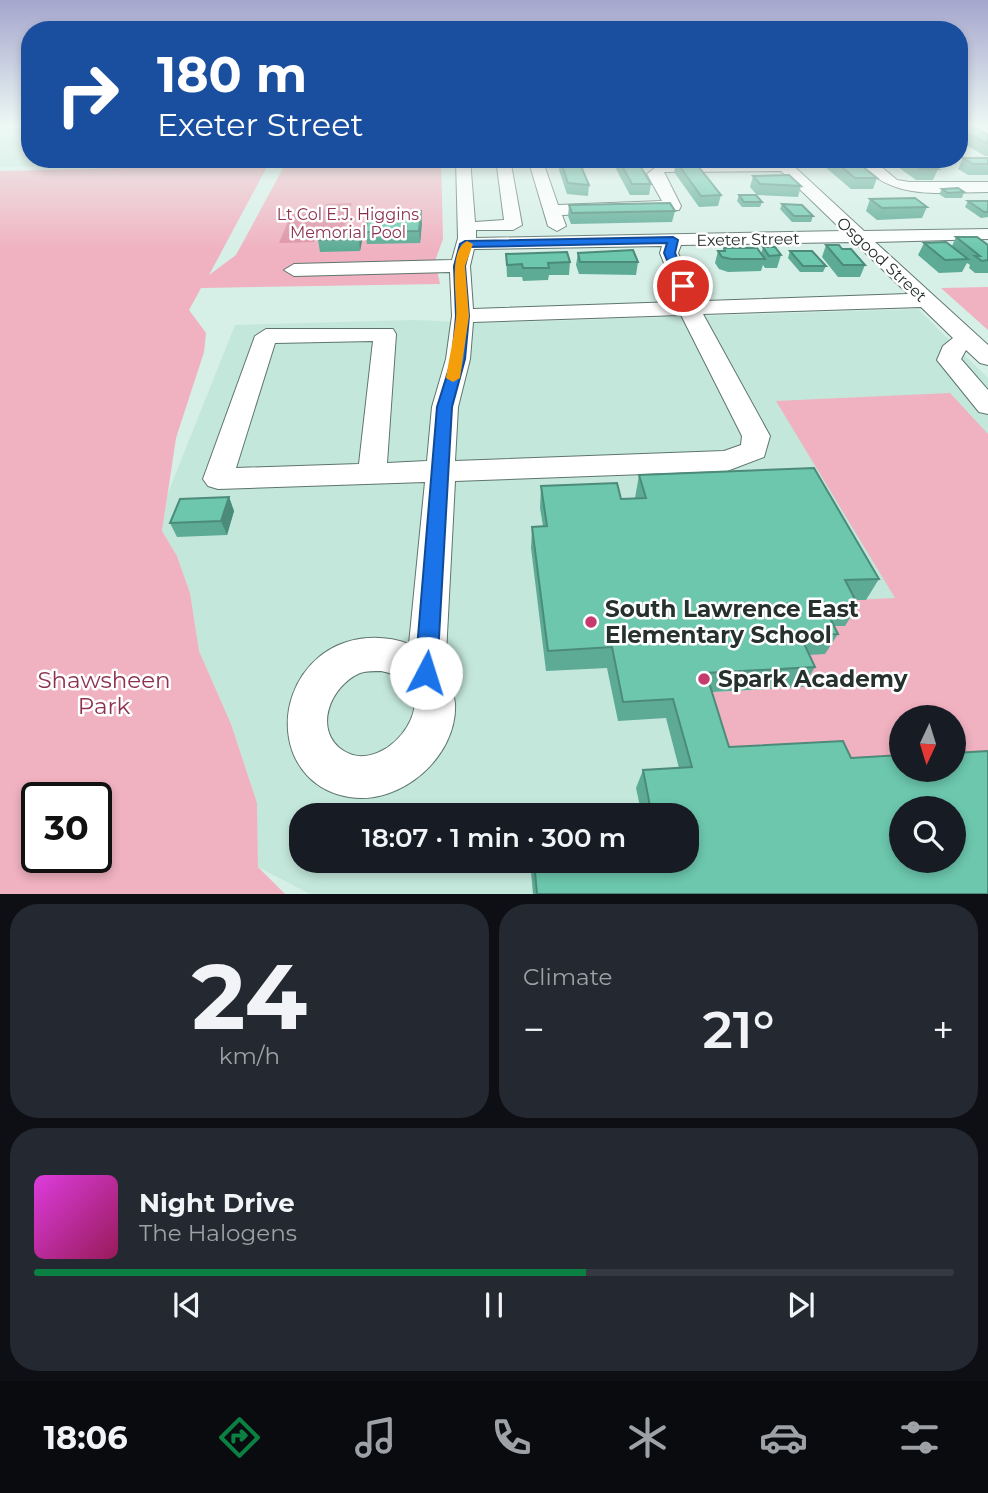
<!DOCTYPE html>
<meta charset="utf-8">
<style>
:root{--surface:#171b24;--page:#242831;--text:#f1f3f6;--muted:#9ea1a6;--line:#363941;--accent:#0b8043}
body{margin:0;font-family:Montserrat,sans-serif;background:var(--page);color:var(--text);height:100vh;display:flex;flex-direction:column;font-size:26px;white-space:nowrap}
*{box-sizing:border-box;margin:0}
p{font-size:23px;color:var(--muted)}
.icon{flex:none;width:38px;height:38px;fill:none;stroke:currentColor;stroke-width:2;stroke-linecap:round;stroke-linejoin:round}
.map{position:relative;height:894px;overflow:hidden}
.side{display:flex;flex-direction:column;gap:10px;padding:10px;background:#0d0f14;flex:1}
.side>*{flex:none}
.hud{position:absolute;left:21px;top:21px;width:947px;height:147px;border-radius:28px;box-shadow:0 4px 10px #0003;background:#1a4fa0;color:#fff;overflow:hidden}
.needle{width:46px;rotate:184deg}
.fabs{position:absolute;left:889px;top:705px;display:grid;gap:14px}
.fabs a{display:grid;place-items:center;width:77px;height:77px;border-radius:50%;background:var(--surface);box-shadow:0 4px 10px #0003;font-size:35px}
.speed{position:absolute;left:21px;top:782px;display:flex;gap:14px;font-size:35px;font-weight:700;text-align:center}
.speed>*{display:grid;place-content:center;width:91px;height:91px;border-radius:50%;background:var(--surface);box-shadow:0 4px 10px #0003;line-height:1}
.speed .limit{border:4px solid #111;border-radius:10px;background:#fff;color:#111}
.pin{position:absolute;display:grid;place-items:center;width:60px;height:60px;color:#fff;margin:-30px;border:4px solid #fff;border-radius:50%;box-shadow:0 2px 7px #0007}
.me{position:absolute;width:77px;margin:-38px;rotate:5deg;stroke-linejoin:round;filter:drop-shadow(0 0 5px #0008)}
.turn{display:flex;align-items:center;gap:24px;height:147px;padding:0 21px;font-size:32px}
.turn .icon{width:91px;height:91px;stroke-width:2.5}
.turn b{display:block;font-size:49px;line-height:60px}
.big{font-size:52px;font-weight:600;line-height:1.1}
.side .widget{flex:1;display:flex;flex-direction:column;justify-content:center;gap:10px;min-width:0;padding:0 24px;border-radius:28px;background:var(--page)}
.side .dial{align-items:center;gap:0}
.dial b{font-size:91px;line-height:1}
.song{display:flex;align-items:center;gap:21px}
.cover{width:84px;height:84px;border-radius:10px;background:linear-gradient(135deg,hsl(300 70% 55%),hsl(330 70% 35%))}
.played{height:7px;border-radius:4px;background:linear-gradient(90deg,var(--accent) 60%,var(--line) 60%)}
.keys{display:flex;justify-content:space-around;direction:ltr}
.heat{display:flex;justify-content:space-between;align-items:center;font-size:38px;direction:ltr}
.side .tiles{flex:1;display:grid;gap:10px;grid-template-columns:1fr 1fr}
.widget:last-child{grid-column:span 2}
.trip{position:absolute;left:289px;top:803px;width:410px;height:70px;border-radius:28px;background:var(--surface);box-shadow:0 4px 10px #0003;font-weight:600;line-height:70px;text-align:center}
.tab-bar{display:flex;height:112px;justify-content:space-around;align-items:center;background:#090b0e;color:var(--muted)}
.tab-bar .icon{width:49px;height:49px}
.tab-bar .current{color:var(--accent)}
.tab-bar b{font-size:32px;color:var(--text)}
.map>svg:first-child{display:block}
.built{fill:#c4e7db;fill-rule:evenodd}
.green{fill:#f0b1c0;fill-rule:evenodd}
.water{fill:#de92a5}
.lines{fill:none;stroke-linecap:round;stroke-linejoin:round}
.minor-casing{stroke:#5e756d;stroke-width:2}
.minor{fill:#fff;fill-rule:evenodd}
.wall{fill:#5dab95}
.shaded-wall{fill:#4c8b79}
.building{fill:#6cc7ad;stroke:#4c8b79;stroke-width:2;fill-rule:evenodd}
.route{fill:#1a73e8;stroke:#114b97;stroke-width:2}
.slow{fill:#f59e0b}
.poi-dot{fill:#c73a6d;stroke:#fff;stroke-width:2.5}
.labels{text-anchor:middle;stroke-width:5;stroke-linejoin:round;paint-order:stroke}
.far-park-label{font-size:16px;fill:#8c3250;stroke:#fff}
.far-street-label{font-size:16px;fill:#26302d;stroke:#fff}
.near-poi-label{font-size:23px;font-weight:bold;fill:#26302d;stroke:#fff;text-anchor:start}
.near-park-label{font-size:23px;fill:#8c3250;stroke:#fff}
</style>
<div class="map">
<svg width="988" height="895" viewBox="0 0 988 895">
<rect width="100%" height="100%" fill="#d6efe7"/>
<g class="built">
<path d="M0,126H30V159H419L0,167Z"/>
<path d="M918,309L988,378V894H310L258,867L257,803L231,724L199,651L190,593L177,556L162,531L168,493L235,325L415,320L483,323ZM901,718H954V770H901ZM901,808H954V861H901ZM301,816H686V861H301Z"/>
</g>
<g class="green">
<path d="M441,159L443,239L435,261L440,284L201,288L189,310L206,333L204,352L176,438L162,531L177,556L190,593L199,651L231,724L257,803L258,867L285,894H0V171L268,165L209,275L236,255L287,161ZM37,798H96V858H37Z"/>
<path d="M988,287V330L941,288H943Z"/>
<path d="M950,393L988,434V768L836,776L719,765L698,693L802,687L789,655L833,601L895,598L776,401ZM901,718H954V770H901Z"/>
</g>
<path class="water" d="M352,203L344,228L318,229L314,242L279,243L291,214H322L326,204Z"/>
<g class="lines">
<defs>
<g id="minor">
<path d="M456,159H470L475,222L504,220L496,159H510L522,225L513,230H476V238L843,231L781,171L664,172L681,206L679,210L562,215L566,226L557,231L548,226L528,159H542L558,205L662,201L647,174L660,164H693L690,159H705L708,163L786,159L864,231L988,229V239L875,242L988,345V365L980,363L966,350L961,359L988,390V414L979,412L937,360L943,346L953,338L921,307L703,314L770,436L764,457L727,471L455,481L445,673C448,682 454,694 455,703C458,756 401,806 349,797C279,785 269,699 319,657C344,636 380,633 409,644L425,482L218,489L208,486L203,479L255,336L266,329H393L396,334L387,463L427,461L432,407L446,359L452,316L450,272L294,276L284,270L294,264L452,260L458,238ZM854,242L908,294L473,309L470,266L474,249L662,246L660,253L673,286L683,292L693,286L678,253L681,245ZM681,315L742,436L741,445L724,451L455,461L458,407L470,359L473,322ZM373,341L359,464L236,468L275,343ZM381,671C456,685 388,779 344,751C312,731 330,686 360,673C367,671 374,671 381,671Z"/>
<path d="M856,159H872L897,180L909,182H988V192C937,192 892,202 856,159Z"/>
</g>
</defs>
<use href="#minor" class="minor-casing"/>
<use href="#minor" class="minor"/>
</g>
<g class="wall">
<path d="M959,126L988,135V156H985L959,141Z"/>
<path d="M963,158H988V175H968L958,169Z"/>
<path d="M560,159L589,185L588,196L567,194L559,170Z"/>
<path d="M581,159H599V164H583Z"/>
<path d="M618,159L651,184L649,195H630L616,169Z"/>
<path d="M649,159H668L667,162L651,163Z"/>
<path d="M732,159H752L751,162H734Z"/>
<path d="M818,159H853L877,178L873,189H851L818,161Z"/>
<path d="M887,159H923L938,169L933,180H916Z"/>
<path d="M676,161L721,195L718,206L699,207L674,172Z"/>
<path d="M753,176L801,186L798,197L757,195L750,187Z"/>
<path d="M942,189L964,192L962,198H945L939,194Z"/>
<path d="M739,195L762,202L760,207H742L737,201Z"/>
<path d="M870,199L927,207L922,218L877,220L866,211Z"/>
<path d="M968,201H988V217L981,218L965,207Z"/>
<path d="M782,204L813,216L811,222H792L780,209Z"/>
<path d="M569,205L675,211L672,222L571,224L568,216Z"/>
<path d="M422,223L420,243L367,244L365,232Z"/>
<path d="M361,229L362,241L360,251L320,252L318,240Z"/>
<path d="M956,237L988,245V273H975L969,268L970,265L967,263L962,272L939,273L918,255L924,243L952,246Z"/>
<path d="M826,245L842,249L865,265L860,277H838L822,257Z"/>
<path d="M763,247L781,255L777,268H765L763,265L761,271L728,272L719,269L715,263L718,251H723L724,248L761,254Z"/>
<path d="M790,251L826,266L823,272H800L788,258Z"/>
<path d="M578,253L638,262L636,275L579,274L576,265Z"/>
<path d="M506,254L570,262L569,275H549L548,280L523,281L522,277H507Z"/>
<path d="M639,475L879,579L866,600H855L858,605L845,626H834L838,634L825,654L809,655L815,667L803,687L712,692L729,747L851,758L988,894H533L530,861H686L641,811L636,788L643,770L679,768L666,718L618,721L607,668L546,671L531,548L532,527L543,526L540,508L541,486L621,499L635,498Z"/>
<path d="M229,497L234,511L227,535L177,537L170,523Z"/>
</g>
<g class="shaded-wall">
<path d="M421,211L422,223L420,243L419,231Z"/>
<path d="M361,229L362,241L360,251L359,239Z"/>
<path d="M229,497L234,511L227,535L221,521Z"/>
</g>
<g class="building">
<path d="M959,126H972L988,135V144L959,129Z"/>
<path d="M963,158H988V164H973Z"/>
<path d="M560,159H578L589,185L568,183Z"/>
<path d="M618,159H636L651,184H632Z"/>
<path d="M832,159H853L877,178H855Z"/>
<path d="M905,159H923L938,169H920Z"/>
<path d="M676,161H694L721,195L701,196Z"/>
<path d="M789,175L801,186L760,184L753,176Z"/>
<path d="M958,188L964,192L948,193L942,189Z"/>
<path d="M739,195H756L762,202H744Z"/>
<path d="M915,198L927,207L882,208L870,199Z"/>
<path d="M968,201H988V212H984Z"/>
<path d="M670,203L675,211L572,213L569,205Z"/>
<path d="M782,204L802,205L813,216H794Z"/>
<path d="M421,211L419,231L365,232L370,212Z"/>
<path d="M361,229L359,239L318,240L320,231Z"/>
<path d="M956,237H977L988,245V260L982,261L975,256H980Z"/>
<path d="M946,242L968,259L945,260L924,243Z"/>
<path d="M826,245H839L842,249H851L865,265H843Z"/>
<path d="M763,247H775L781,255L769,256Z"/>
<path d="M724,248H757L765,259H731L722,257L718,251H725Z"/>
<path d="M633,250L638,262H580L578,253Z"/>
<path d="M790,251H812L826,266H803Z"/>
<path d="M567,252L570,262L548,263L549,268H523L522,264L507,265L506,254Z"/>
<path d="M814,468L879,579L845,580L858,605L824,606L838,634L800,635L815,667L706,673L729,747L843,741L851,758L901,755V770H954V753L988,751V894H537L534,861H686V816H576L651,811L643,770L692,767L673,699L623,702L612,647L548,651L532,527L547,526L541,486L617,483L621,499L646,498L639,475ZM901,808H954V861H901Z"/>
<path d="M229,497L221,521L170,523L180,499Z"/>
</g>
<linearGradient id="sky" x2="0" y2="1"><stop stop-color="#a4a6cd"/><stop offset="0.5" stop-color="#edf8f4"/><stop offset="1" stop-color="#edf8f4" stop-opacity="0"/></linearGradient>
<rect width="988" height="251" fill="url(#sky)"/>
<path class="route" d="M673,237L678,240L675,253L689,286L683,290L678,286L664,253L667,243L470,247L465,266L469,316L465,359L452,407L437,673L434,680L426,683L419,680L415,673L437,407L452,359L456,316L454,266L460,244L465,241Z"/>
<path class="slow" d="M467,241L473,244L465,266L469,316L460,378L453,382L446,378C449,358 454,338 456,318C458,299 447,251 467,241Z"/>
<g class="poi-dot">
<circle cx="591" cy="622" r="7"/>
<circle cx="704" cy="679" r="7"/>
</g>
<g class="labels">
<g class="far-park-label">
<text x="348" y="220">Lt Col E.J. Higgins<tspan x="348" dy="18">Memorial Pool</tspan></text>
</g>
<g class="far-street-label">
<text transform="translate(748 239) rotate(-1)" y="6">Exeter Street</text>
<text transform="translate(882 259) rotate(43)" y="6">Osgood Street</text>
</g>
<g class="near-poi-label">
<text x="605" y="617">South Lawrence East<tspan x="605" dy="26">Elementary School</tspan></text>
<text x="718" y="687">Spark Academy</text>
</g>
<g class="near-park-label">
<text x="104" y="688">Shawsheen<tspan x="104" dy="26">Park</tspan></text>
</g>
</g>
</svg>
<div class="fabs">
<a><svg class="needle" viewBox="-14 -14 28 28"><path d="M0-13l5 13h-10z" fill="#e53935"/><path d="M0 13l5-13h-10z" fill="#9ea1a6"/></svg></a>
<a><svg class="icon" aria-label="search" viewBox="0 0 24 24"><circle cx="10" cy="10" r="6"/><path d="M15 15l6 6"/></svg></a>
</div>
<div class="speed"><div class="limit">30</div></div>
<div class="pin" style="left:683px;top:286px;background:#d93025"><svg class="icon" aria-label="arrive" viewBox="0 0 24 24"><path d="M6 21V4h12l-3 4 3 4H6"/></svg></div>
<svg class="me" style="left:426px;top:673px" viewBox="-20 -20 40 40"><circle r="19" fill="#fff"/><path d="M0-13L10 11 0 6-10 11z" fill="#1a73e8"/></svg>
<div class="trip">18:07 · 1 min · 300 m</div>
<div class="hud">
<div class="turn"><svg class="icon" aria-label="right" viewBox="0 0 24 24"><path d="M7 20v-9h11M14 6l5 5-5 5"/></svg><div><b>180 m</b>Exeter Street</div></div>
</div>
</div>
<section class="side">
<div class="tiles">
<div class="widget dial"><b>24</b><p>km/h</p></div>
<div class="widget"><p>Climate</p>
<div class="heat"><a>−</a><b class="big">21°</b><a>+</a></div>
</div>
<div class="widget">
<div class="song"><i class="cover"></i><div><b>Night Drive</b><p>The Halogens</p></div></div>
<div class="played"></div>
<div class="keys"><svg class="icon" aria-label="previous" viewBox="0 0 24 24"><path d="M18 5L8 12l10 7zM5 5v14"/></svg><svg class="icon" aria-label="pause" viewBox="0 0 24 24"><path d="M8 5v14M16 5v14"/></svg><svg class="icon" aria-label="next" viewBox="0 0 24 24"><path d="M6 5l10 7-10 7zM19 5v14"/></svg></div>
</div>
</div>
</section>
<nav class="tab-bar">
<b>18:06</b>
<svg class="icon current" aria-label="directions" viewBox="0 0 24 24"><path d="M12 3l9 9-9 9-9-9zM9 14v-3h6M13 9l2 2-2 2"/></svg>
<svg class="icon" aria-label="music" viewBox="0 0 24 24"><path d="M9 18V5l10-2v13"/><circle cx="6" cy="18" r="3"/><circle cx="16" cy="16" r="3"/></svg>
<svg class="icon" aria-label="phone" viewBox="0 0 24 24"><path d="M5 4h4l2 5-3 2q2 4 5 5l2-3 5 2v4C11 20 4 13 5 4z"/></svg>
<svg class="icon" aria-label="climate" viewBox="0 0 24 24"><path d="M12 3v18M4 7l16 10M4 17L20 7"/></svg>
<svg class="icon" aria-label="car" viewBox="0 0 24 24"><path d="M5 17H2v-5l4-1 3-4h7l3 4 3 1v5h-3M9 17h6M6 11h13"/><circle cx="7" cy="17" r="2"/><circle cx="17" cy="17" r="2"/></svg>
<svg class="icon" aria-label="filters" viewBox="0 0 24 24"><path d="M4 7h16M4 17h16"/><circle cx="9" cy="7" r="2"/><circle cx="15" cy="17" r="2"/></svg>
</nav>
